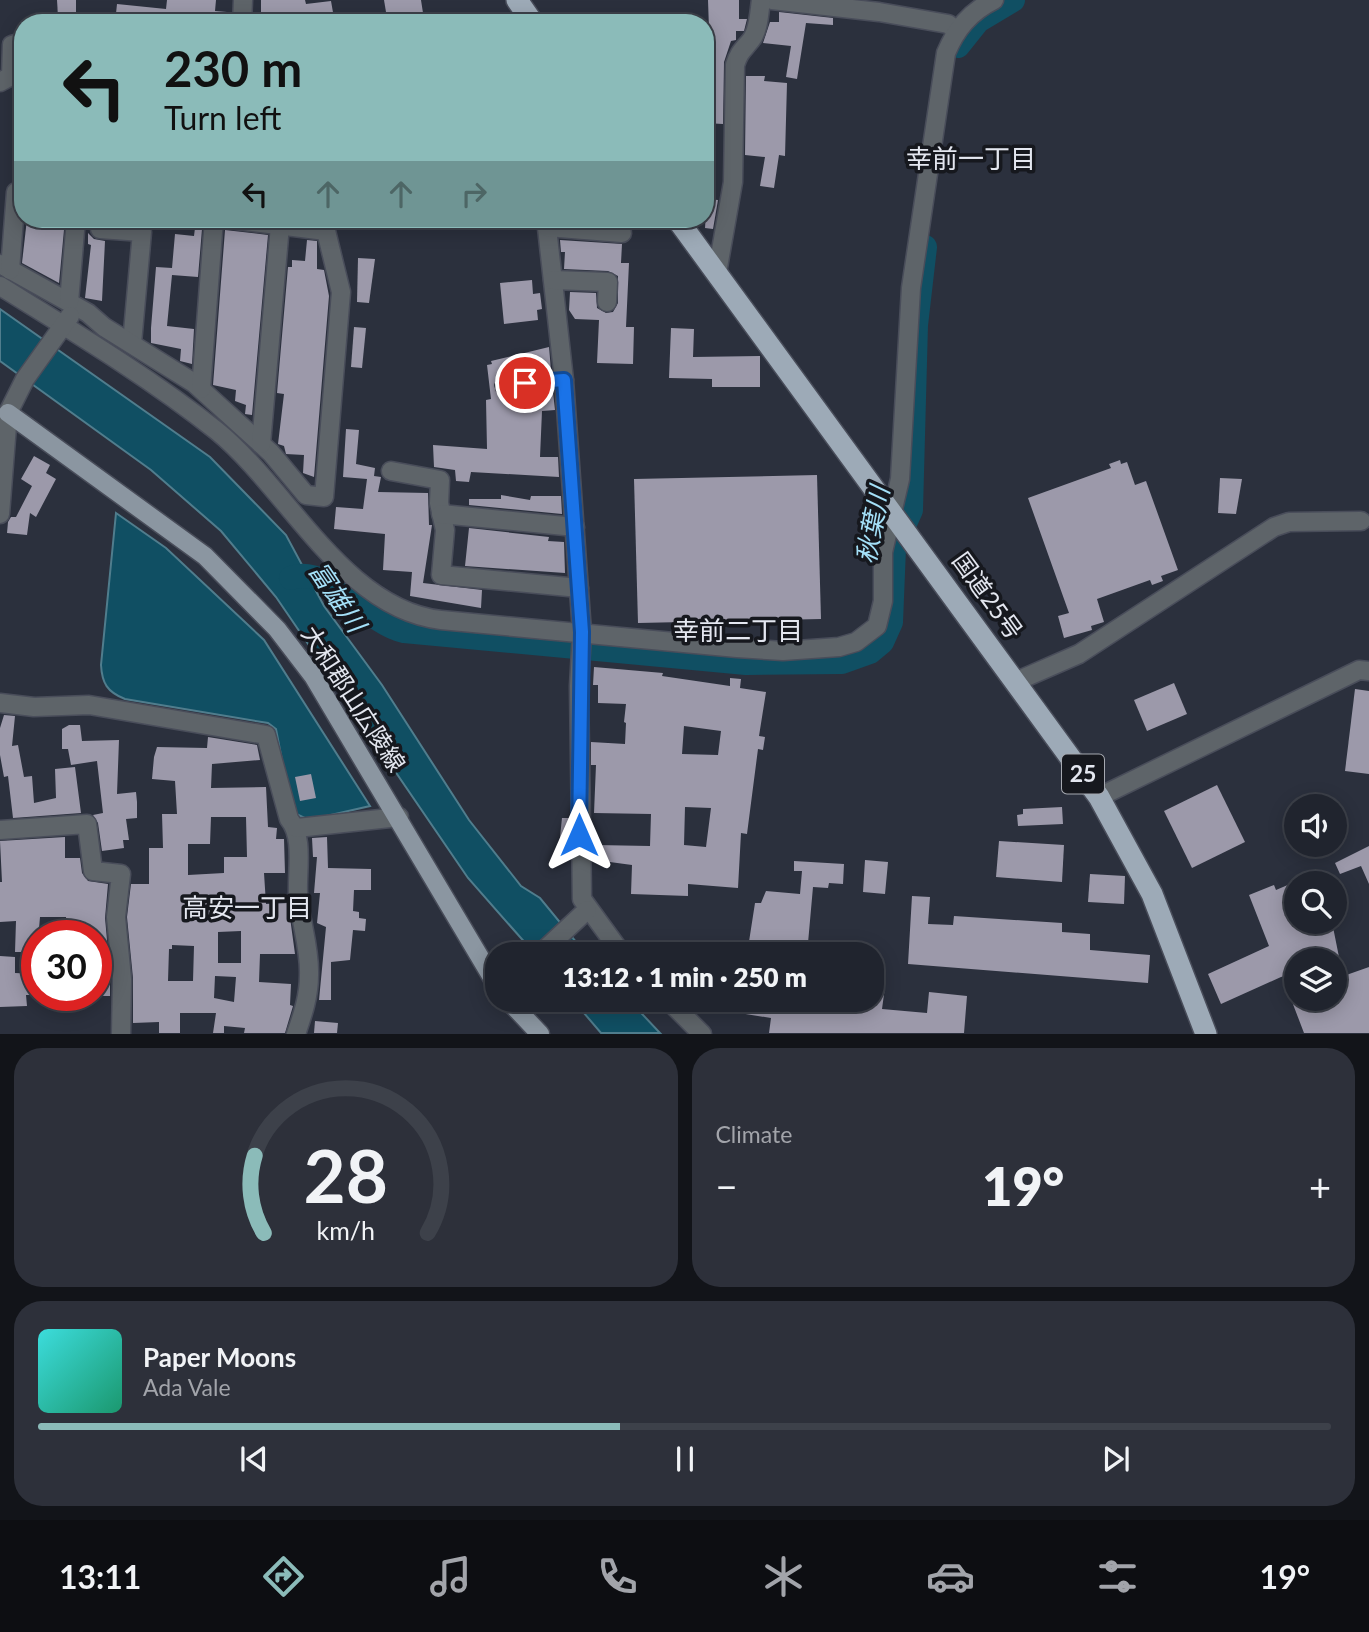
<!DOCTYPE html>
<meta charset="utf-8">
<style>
:root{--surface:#20242e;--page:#2d303a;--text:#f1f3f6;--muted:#a2a4aa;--line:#3d414a;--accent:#8bbbb9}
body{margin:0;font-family:Lato,"Noto Sans JP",sans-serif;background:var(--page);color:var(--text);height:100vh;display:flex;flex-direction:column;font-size:26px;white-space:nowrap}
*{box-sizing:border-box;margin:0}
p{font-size:23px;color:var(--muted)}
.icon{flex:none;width:38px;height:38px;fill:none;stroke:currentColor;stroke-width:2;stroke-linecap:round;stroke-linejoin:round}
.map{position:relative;height:1034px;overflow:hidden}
.panel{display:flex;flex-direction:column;gap:14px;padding:14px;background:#121419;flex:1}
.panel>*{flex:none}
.guide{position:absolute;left:14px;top:14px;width:700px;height:214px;border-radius:28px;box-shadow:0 4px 18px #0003,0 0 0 2px var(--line);background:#8bbbb9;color:#111;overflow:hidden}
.fabs{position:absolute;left:1284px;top:794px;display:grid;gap:14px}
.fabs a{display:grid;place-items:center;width:63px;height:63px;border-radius:50%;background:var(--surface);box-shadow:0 4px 18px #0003,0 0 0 2px var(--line);font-size:35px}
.speed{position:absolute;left:21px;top:920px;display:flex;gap:14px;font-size:35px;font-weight:700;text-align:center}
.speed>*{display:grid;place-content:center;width:91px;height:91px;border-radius:50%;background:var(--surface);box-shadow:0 4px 18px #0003,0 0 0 2px var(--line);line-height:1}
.speed .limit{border:10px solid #d22;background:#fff;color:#111}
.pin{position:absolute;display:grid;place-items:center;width:60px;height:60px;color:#fff;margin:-30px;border:4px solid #fff;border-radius:50%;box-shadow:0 2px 7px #0007}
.me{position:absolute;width:77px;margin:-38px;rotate:0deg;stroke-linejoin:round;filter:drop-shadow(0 0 5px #0008)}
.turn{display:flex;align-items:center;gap:24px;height:147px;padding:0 35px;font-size:32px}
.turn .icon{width:91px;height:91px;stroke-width:2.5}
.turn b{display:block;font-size:49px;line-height:60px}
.lanes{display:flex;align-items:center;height:66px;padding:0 35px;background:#0003;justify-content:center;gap:35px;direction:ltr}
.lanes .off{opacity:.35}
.big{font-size:52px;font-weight:800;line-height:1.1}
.panel .widget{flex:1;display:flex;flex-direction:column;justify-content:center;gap:10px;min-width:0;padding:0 24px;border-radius:28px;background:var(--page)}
.panel .dial{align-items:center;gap:0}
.dial svg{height:182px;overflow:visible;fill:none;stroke:var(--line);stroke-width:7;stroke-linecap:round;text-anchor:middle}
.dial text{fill:var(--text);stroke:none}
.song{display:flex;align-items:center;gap:21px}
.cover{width:84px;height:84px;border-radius:10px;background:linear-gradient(135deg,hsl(180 70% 55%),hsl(160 70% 35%))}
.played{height:7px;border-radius:4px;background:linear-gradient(90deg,var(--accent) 45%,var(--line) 45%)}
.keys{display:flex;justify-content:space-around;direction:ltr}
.heat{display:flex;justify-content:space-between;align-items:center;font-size:38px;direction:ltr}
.panel .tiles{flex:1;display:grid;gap:14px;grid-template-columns:1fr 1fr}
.widget:last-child{grid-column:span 2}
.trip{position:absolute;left:485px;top:942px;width:399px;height:70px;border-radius:28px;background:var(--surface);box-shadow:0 4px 18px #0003,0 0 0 2px var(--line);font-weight:800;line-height:70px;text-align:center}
.tabs{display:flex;height:112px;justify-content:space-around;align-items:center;background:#0d0e12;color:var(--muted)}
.tabs .icon{width:49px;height:49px}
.tabs .active{color:var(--accent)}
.tabs b{font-size:32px;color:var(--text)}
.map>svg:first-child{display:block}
.water{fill:#104f63;stroke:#507d8d;stroke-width:2}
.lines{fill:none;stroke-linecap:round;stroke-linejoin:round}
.river{stroke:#104f63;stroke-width:24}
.building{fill:#9c99aa;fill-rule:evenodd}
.minor-casing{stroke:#494d5a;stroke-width:21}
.major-casing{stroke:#494d5a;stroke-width:21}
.highway-casing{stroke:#494d5a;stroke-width:24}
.minor{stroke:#5e6469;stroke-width:18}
.major{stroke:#8b96a1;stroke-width:18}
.highway{stroke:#9daab7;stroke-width:21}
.route-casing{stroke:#114b97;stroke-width:18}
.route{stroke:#1a73e8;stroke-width:12}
.labels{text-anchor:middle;stroke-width:7;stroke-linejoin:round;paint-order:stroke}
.shield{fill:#16181e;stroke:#a6a9b1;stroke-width:2}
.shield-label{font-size:23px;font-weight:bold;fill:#e4e7f0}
.street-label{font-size:24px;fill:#e4e7f0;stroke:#16181e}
.neighbourhood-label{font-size:26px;fill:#e4e7f0;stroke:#16181e}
.water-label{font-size:26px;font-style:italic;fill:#a4e0f8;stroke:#16181e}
</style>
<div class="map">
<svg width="1369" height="1034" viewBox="0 0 1369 1034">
<rect width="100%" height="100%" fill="#2b303d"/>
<g class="water">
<path d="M0,309L210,457L286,535L324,606L382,685L469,820L521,886L540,898L586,954H535L468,878L276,597L221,531L151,470L0,361Z"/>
<path d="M116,513L166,548L264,640L370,806L309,820L292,812L276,729L268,723L125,699C107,692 102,683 101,665Z"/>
<path d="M572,999H628L660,1033H601Z"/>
</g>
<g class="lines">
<g class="river">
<path d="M958,46L978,21L1013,0"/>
<path d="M291,578C328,564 365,622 404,631L746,663L842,662L870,652L882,642L891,622L894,548L911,510L916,325L925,247"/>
</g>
</g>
<g class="building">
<path d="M57,0H76V16L58,17Z"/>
<path d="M167,0H216L215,11L227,12L226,23H115L117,4L166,9Z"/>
<path d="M261,0H305L306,4L331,1L334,18L315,23H261Z"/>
<path d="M384,0H421L423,13L387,18Z"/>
<path d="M708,0H739V19H747L744,31H736V40L731,41L724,62L723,124L705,123V96L712,97L714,67L710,59Z"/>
<path d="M779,12L833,18V25L806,23L797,79L786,77L791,46L763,43L770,22H779Z"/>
<path d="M746,76H765L764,81L787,83L785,156L779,155L774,188L760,186L765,157L745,155Z"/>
<path d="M707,199L718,200L713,229L705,228Z"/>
<path d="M27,219H65L59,283L22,263Z"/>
<path d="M195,228L202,229L198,277L172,275L167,326L194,329L192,364L180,361L181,349L151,343V328L156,267L172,268L175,234L194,236Z"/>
<path d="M225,230L268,235L252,415L245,414L246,405L235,401L236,390L213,385Z"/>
<path d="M88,233L94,239L105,241L102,301L85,298L91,245L88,244Z"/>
<path d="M307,240L317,241V269L324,270L329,296L314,477L303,473L304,455L286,454L284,446L278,444L284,394L277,393L288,267H292V260L305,261Z"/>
<path d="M560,240L622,244L621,263H629L626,327H634L633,364L597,363L599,320L575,319L569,310L570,292L596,293L597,308L606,313L613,312L618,303V276L608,271L564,269L565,252H561Z"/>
<path d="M358,258L375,259L369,303L357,302Z"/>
<path d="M532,280L533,294L540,293L542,309L537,310L538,320L504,324L500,283Z"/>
<path d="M354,327L366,328L362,368L351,367Z"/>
<path d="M671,328L694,329L693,357L760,356V387H712V379L669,378Z"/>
<path d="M549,347L551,370L503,374L498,376L494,385L496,392L505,396L553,392L555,410L542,411L540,457H558L559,477L471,472L469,482L456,481L455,470L434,467L433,445L487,449L486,400L491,399L487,365L492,364L491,361Z"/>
<path d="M346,429L359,430L356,464L375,468L374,476L381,477L378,492L428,493L429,525H432L423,583L482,590L481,608L410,596L412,572L383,570L385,534L334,529L336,507L363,509L367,479L343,477Z"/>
<path d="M34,456L50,465L46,473L56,479L36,517L30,513L27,535L7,533L8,522L11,517H16L32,486L21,479Z"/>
<path d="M1120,460L1121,464L1127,462L1135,485L1146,481L1178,570L1161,576L1163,581L1152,585L1150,580L1097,599L1104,622L1091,626L1092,630L1064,638L1058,616L1069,613L1028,498L1111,468L1109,464Z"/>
<path d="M817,475L821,619L638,623L634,479Z"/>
<path d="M1220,478L1242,479L1236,514L1218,513Z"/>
<path d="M501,495L530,500L531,496H561L562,514L469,505V499H501Z"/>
<path d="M469,528L549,537L548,541L564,542L565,573L465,566Z"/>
<path d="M594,667L663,673L662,676L730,686V678L741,679L740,688L766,692L759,736L765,737L763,750L758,749L747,834L741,833L738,888L688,884V896L631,894L632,865L595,860L596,845L650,846L651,814L594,813L596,765H591V742L625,744L626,723L624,722L626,704L598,703V685H593ZM684,726L721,731L718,755L682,754ZM685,807L711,808L706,847L684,845Z"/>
<path d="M1174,683L1187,714L1147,731L1134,700Z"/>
<path d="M1355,689L1369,691V774L1345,771Z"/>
<path d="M4,715L15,716L12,746L18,745L24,777L32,776L34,803L56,798L55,769L75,767L81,813L13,818L8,776L4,777L0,755V728Z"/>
<path d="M69,725H80L82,741L119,740L117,794L136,792L137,802V818L126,819L129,840H123L124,848L102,851L98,823L93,815L103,813L97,761L71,765L68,749H62V729Z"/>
<path d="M208,737L257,745L260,760L212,764L211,788L266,787L268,827L277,828L276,839H284L285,873H264L266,904L288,903L295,954H260L259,982L291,984L290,1005L293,1006L285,1033H244L245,1028L224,1026V1033H213L216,1013H180V1033H159V1022L133,1023V978L127,917L131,884H149V848H163L162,814H177L175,781L152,779L154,757L157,747L207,748ZM211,817H246L247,857H224V873L188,875V844H210ZM241,931V963H218V932ZM172,945L194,946L193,981H168L169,949H172ZM215,976L236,977L234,1002L214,998Z"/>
<path d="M311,774L316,798L300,801L295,777Z"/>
<path d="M1217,785L1245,842L1192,868L1164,811Z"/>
<path d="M1062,807L1063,824L1018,826L1017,815L1023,814V809Z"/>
<path d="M562,818H569L570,851H562L559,847Z"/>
<path d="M65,837V858H80L82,873L88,881L108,884L105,918L108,951H96V936H67L66,917H40L37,952H15L16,921L0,922V882H2L0,841Z"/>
<path d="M327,837L328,868L371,869V890H354L353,911L359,912V918L366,919L365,931L353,930L350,960L331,962V1000H319L326,927L317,923L320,893H314L317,857H313L312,838Z"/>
<path d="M999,841L1064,845L1062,882L996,877Z"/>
<path d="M1369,846V884L1361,866L1340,874L1335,863Z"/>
<path d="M865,860L888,862L885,894L863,892Z"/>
<path d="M794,861L844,864L843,884L829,883L828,888L813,887L808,943L840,946V954H776V951L748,948L755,903H761L766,891L800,894L802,871H794Z"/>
<path d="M1090,874L1125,876L1124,904L1088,902Z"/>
<path d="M1297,881V922H1332L1339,957L1328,961H1297V973L1281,977L1221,1004L1208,974L1269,946L1249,895L1274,885L1276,890Z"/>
<path d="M912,896L930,897L928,924L953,925L954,916L1062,923V932L1090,934V950L1150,955L1148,983L908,964Z"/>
<path d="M0,956L15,957V973L37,974V995H26L27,1006L0,1007Z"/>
<path d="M1369,967V1033H1304L1291,999H1335V979Z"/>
<rect x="96" y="973" width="14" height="23"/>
<path d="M872,984L885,987L882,1009L927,1013L929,992L967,996L964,1033H769L771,1018L690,1005L691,999H872Z"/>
<path d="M315,1021L338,1023L337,1033H314Z"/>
</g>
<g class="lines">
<defs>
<g id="minor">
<path d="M772,0L879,12L948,24L956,30"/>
<path d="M242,23L243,0"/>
<path d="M0,82L11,76L12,45L23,42"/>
<path d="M100,219V229L142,232L132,343"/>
<path d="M546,219L564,380L582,632L579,686L582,899L622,954"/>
<path d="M547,227L622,233"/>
<path d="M0,264L88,313L104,327L194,383L271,453L306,495L324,497L341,292L326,231L228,219"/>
<path d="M10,270L16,192"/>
<path d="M717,273L733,182L735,65C739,52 743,50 751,40C759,30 759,13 761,0"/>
<path d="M553,280L608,282L607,302"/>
<path d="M0,286C74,332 149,377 217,431C288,489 344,609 441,620L737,648L783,651L839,647L856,642L877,626L883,601V552L900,479L911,288L946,53C956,29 970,12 994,0"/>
<path d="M69,302L76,219"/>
<path d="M505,385L564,380"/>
<path d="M201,389L214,219"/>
<path d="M261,444L280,225"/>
<path d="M391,471L440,480L439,503L445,530L441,575L579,588"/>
<path d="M0,514L8,413L25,379L70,316"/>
<path d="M441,514L575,527"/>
<path d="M1017,681L1079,654L1274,527L1289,522L1361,521"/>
<path d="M0,703L34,707L89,705L266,735L289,819C304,837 297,870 298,893C300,921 310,947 309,975C309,996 303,1014 296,1034"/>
<path d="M1099,797L1359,670L1369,671"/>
<path d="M297,828L399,817"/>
<path d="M0,830L87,824L93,871L121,874L116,917L122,979L121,1034"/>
<path d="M540,954L587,910"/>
<path d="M667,999L702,1034"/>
</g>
<g id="major">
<path d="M8,413L205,556L277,629L313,676L497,986"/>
<path d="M507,999L540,1034"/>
</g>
<g id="highway">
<path d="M517,0L533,23"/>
<path d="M677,219L1099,797L1152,894L1206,1034"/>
</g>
</defs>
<use href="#minor" class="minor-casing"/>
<use href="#major" class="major-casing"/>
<use href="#highway" class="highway-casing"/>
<use href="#minor" class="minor"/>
<use href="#major" class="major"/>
<use href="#highway" class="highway"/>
</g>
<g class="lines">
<defs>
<path id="route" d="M525,383L564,380L582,632L579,835"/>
</defs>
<use href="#route" class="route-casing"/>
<use href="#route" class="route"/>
</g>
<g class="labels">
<rect class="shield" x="1062" y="754.5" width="42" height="39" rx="5"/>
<g class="shield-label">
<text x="1083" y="782">25</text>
</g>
<g class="street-label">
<text transform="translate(987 596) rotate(54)" y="8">国道25号</text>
<text transform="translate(353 699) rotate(57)" y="8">大和郡山広陵線</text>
</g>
<g class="neighbourhood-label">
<text x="971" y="168">幸前一丁目</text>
<text x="738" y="640">幸前二丁目</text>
<text x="247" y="917">高安一丁目</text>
</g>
<g class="water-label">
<text transform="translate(873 525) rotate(-79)" y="9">秋葉川</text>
<text transform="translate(337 597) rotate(56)" y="9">富雄川</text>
</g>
</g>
</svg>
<div class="fabs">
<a><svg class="icon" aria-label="sound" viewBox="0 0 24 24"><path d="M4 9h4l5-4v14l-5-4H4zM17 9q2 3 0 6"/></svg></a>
<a><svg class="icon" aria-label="search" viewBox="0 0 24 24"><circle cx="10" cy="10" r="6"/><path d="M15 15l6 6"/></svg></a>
<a><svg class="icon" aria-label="layers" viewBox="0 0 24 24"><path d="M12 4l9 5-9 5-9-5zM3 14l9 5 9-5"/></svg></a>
</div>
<div class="speed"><div class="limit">30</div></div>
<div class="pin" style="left:525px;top:383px;background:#d93025"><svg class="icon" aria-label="arrive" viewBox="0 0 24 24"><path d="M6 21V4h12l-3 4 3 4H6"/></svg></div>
<svg class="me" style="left:579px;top:835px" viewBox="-20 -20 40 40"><path d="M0-17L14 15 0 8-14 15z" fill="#1a73e8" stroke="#fff" stroke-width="4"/></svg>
<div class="trip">13:12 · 1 min · 250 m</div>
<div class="guide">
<div class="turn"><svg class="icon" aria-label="left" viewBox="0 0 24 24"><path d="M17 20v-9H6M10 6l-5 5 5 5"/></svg><div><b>230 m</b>Turn left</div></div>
<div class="lanes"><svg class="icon" aria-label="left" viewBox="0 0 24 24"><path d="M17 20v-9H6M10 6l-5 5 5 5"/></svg><svg class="icon off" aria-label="ahead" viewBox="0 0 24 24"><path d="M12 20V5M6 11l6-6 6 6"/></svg><svg class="icon off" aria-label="ahead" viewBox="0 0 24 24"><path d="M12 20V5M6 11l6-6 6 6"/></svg><svg class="icon off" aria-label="right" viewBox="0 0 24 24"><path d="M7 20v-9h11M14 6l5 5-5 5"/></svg></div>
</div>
</div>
<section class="panel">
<div class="tiles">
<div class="widget dial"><svg viewBox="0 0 100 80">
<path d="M14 69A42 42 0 1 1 86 69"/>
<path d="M14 69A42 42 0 0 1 10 35" stroke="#8bbbb9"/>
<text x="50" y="56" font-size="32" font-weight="700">28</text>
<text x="50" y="72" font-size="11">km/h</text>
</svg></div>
<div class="widget"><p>Climate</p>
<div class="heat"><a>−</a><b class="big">19°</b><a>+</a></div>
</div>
<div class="widget">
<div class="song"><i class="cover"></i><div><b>Paper Moons</b><p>Ada Vale</p></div></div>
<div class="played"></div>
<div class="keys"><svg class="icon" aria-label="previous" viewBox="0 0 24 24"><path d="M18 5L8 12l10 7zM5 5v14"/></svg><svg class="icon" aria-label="pause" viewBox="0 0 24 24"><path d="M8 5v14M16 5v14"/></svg><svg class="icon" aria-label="next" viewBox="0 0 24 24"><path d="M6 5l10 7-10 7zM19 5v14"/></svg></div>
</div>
</div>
</section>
<nav class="tabs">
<b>13:11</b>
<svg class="icon active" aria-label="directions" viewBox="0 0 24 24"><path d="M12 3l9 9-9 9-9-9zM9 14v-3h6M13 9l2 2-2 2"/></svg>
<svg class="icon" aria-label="music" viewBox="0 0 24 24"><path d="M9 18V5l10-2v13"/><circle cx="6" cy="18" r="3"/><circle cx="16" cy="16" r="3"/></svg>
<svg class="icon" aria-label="phone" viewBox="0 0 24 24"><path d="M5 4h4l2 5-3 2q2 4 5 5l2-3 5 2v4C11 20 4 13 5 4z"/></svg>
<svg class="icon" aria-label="climate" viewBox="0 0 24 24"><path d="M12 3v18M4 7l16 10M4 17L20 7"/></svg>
<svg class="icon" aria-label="car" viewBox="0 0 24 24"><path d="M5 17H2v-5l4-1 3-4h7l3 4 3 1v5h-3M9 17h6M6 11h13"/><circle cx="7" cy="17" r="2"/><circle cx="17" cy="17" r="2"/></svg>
<svg class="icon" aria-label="filters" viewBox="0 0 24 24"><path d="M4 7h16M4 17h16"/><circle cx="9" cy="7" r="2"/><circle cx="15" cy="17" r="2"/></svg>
<b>19°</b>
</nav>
